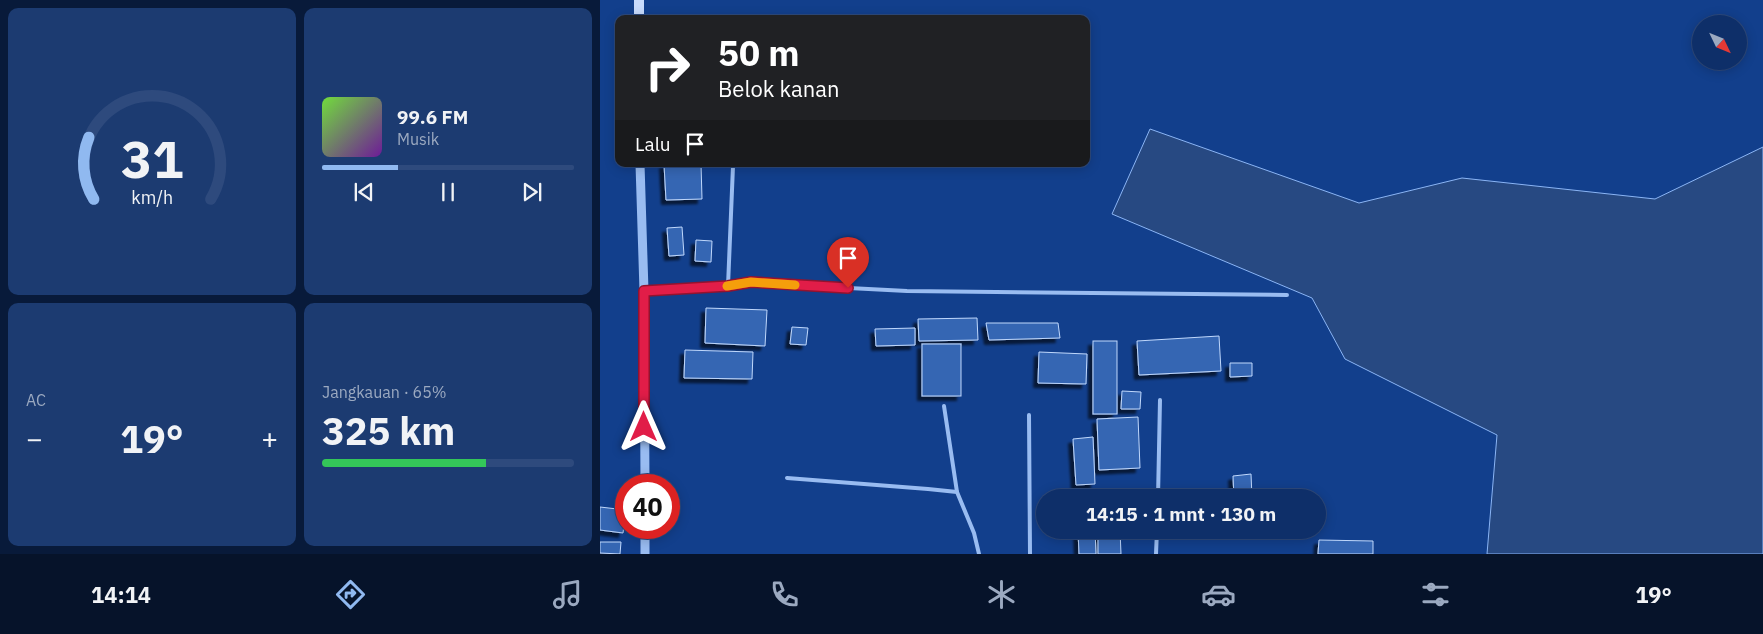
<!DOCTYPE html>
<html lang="id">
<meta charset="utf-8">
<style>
:root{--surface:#0e2f69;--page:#1c3b71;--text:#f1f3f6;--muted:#9ba9c0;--line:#2e4a7d;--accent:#90b9f0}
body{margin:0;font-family:"IBM Plex Sans",sans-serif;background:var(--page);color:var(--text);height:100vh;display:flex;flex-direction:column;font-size:19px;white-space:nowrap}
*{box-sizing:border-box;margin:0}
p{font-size:16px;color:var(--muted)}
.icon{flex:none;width:28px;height:28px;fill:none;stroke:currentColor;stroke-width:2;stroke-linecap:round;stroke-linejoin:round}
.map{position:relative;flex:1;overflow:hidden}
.details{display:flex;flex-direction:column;gap:8px;padding:8px;background:#081a3a;width:600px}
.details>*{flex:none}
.banner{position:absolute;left:15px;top:15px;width:475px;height:152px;border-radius:10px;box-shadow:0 2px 12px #0003,0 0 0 1px var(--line);background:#202124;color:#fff;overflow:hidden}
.needle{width:32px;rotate:133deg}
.fabs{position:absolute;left:1092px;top:15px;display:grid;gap:10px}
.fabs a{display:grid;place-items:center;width:55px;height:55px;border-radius:50%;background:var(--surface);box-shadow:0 2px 12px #0003,0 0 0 1px var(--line);font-size:25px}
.speed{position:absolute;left:15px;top:474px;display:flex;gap:10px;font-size:25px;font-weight:700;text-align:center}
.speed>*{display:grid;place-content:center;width:65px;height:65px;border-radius:50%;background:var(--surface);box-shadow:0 2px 12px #0003,0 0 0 1px var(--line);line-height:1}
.speed .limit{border:8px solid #d22;background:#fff;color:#111}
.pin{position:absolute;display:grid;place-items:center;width:42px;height:42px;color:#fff;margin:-51px -21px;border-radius:50% 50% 50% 0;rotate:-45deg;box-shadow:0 0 5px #0007}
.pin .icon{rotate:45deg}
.me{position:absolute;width:55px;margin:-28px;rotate:0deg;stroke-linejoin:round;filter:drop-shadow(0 0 4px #0008)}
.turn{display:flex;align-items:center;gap:18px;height:105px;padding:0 20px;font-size:22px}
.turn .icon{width:65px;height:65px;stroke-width:2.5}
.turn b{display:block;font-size:35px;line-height:42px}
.then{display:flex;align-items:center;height:48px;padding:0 20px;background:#0003;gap:10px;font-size:19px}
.big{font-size:38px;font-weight:700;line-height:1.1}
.details .card{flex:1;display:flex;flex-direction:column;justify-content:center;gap:8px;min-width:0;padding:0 18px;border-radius:10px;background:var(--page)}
.details .dial{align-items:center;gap:0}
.dial svg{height:130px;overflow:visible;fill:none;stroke:var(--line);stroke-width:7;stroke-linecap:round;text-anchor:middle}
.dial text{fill:var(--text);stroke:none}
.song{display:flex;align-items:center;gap:15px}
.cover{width:60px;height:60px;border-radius:8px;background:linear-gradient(135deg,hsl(100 70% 55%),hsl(280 70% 35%))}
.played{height:5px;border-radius:2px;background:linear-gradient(90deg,var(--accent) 30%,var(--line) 30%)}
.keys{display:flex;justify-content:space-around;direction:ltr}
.heat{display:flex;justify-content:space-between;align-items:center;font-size:28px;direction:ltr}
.charge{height:8px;border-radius:4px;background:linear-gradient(90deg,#34c759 65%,var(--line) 0)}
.details .tiles{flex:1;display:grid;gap:8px;grid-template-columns:repeat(2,1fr)}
.trip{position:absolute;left:436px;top:489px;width:290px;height:50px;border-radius:25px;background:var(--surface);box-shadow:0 2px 12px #0003,0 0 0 1px var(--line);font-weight:700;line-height:50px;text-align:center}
.tabs{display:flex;height:80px;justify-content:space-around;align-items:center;background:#06132a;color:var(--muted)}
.tabs .icon{width:35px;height:35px}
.tabs .on{color:var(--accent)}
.tabs b{font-size:22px;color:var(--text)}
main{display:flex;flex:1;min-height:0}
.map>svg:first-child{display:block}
.water{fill:#274982;stroke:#8bb5f5}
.building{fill:#3566b3;stroke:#c0d8fc;filter:url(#shadow)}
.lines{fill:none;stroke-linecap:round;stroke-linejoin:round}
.service{stroke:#99bcf1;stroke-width:4}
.tertiary{stroke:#99bcf1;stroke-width:9}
.secondary{stroke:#c8dbfc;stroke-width:10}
.route-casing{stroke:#92132f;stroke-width:12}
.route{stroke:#e11d48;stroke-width:9}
.slow{stroke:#f59e0b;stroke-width:9}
</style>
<main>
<section class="details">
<div class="tiles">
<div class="card dial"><svg viewBox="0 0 100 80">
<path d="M14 69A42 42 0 1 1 86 69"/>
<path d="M14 69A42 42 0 0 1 11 31" stroke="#90b9f0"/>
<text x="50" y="56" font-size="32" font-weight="700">31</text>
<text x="50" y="72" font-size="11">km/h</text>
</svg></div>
<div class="card">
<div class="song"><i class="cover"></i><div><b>99.6 FM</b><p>Musik</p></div></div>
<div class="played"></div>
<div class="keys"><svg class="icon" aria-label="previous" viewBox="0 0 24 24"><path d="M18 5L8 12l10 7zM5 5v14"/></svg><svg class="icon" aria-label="pause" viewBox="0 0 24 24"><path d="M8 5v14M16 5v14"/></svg><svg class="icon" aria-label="next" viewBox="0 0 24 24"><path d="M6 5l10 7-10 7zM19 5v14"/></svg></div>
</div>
<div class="card"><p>AC</p>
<div class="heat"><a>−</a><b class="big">19°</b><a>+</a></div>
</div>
<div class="card"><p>Jangkauan · 65%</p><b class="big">325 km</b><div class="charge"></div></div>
</div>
</section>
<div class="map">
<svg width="1163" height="554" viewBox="0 0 1163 554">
<defs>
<filter id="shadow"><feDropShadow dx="-4.5" dy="4.5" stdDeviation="1" flood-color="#0009"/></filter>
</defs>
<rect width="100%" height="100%" fill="#123f8c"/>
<path class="water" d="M550,129L759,203L862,178L1055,199L1163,147V554H887L897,435L745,359L712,298L512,214Z"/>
<g class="building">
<path d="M64,164H101L102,199L66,200Z"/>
<path d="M82,227L84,255L69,256L67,228Z"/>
<path d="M96,240L112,241L111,262L95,261Z"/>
<path d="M106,308L167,310L165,346L105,343Z"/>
<path d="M377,318L378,340L319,341L318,319Z"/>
<path d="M386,323H458L460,338L389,340Z"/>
<path d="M192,327L208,328L206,345L190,344Z"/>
<path d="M315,328V345L276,346L275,329Z"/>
<path d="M619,336L621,371L539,375L537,341Z"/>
<rect x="493" y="341" width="24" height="73"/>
<rect x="322" y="344" width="39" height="52"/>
<path d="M85,350L153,352L152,379L84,378Z"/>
<path d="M439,352L487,354L486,384L438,383Z"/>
<path d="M630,363H652V376L630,377Z"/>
<path d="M522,391L541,392L540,409H521Z"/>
<path d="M538,417L540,468L499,470L497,419Z"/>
<path d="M493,437L495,484L476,485L473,439Z"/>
<path d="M651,474L652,498H634L633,476Z"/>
<path d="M0,507L26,510L23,533L0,530Z"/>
<path d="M478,530H495L496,554H479Z"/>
<path d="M498,530H520L521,554H498Z"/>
<path d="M719,540L773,541V554H718Z"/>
<path d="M0,542H21L20,554L0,553Z"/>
</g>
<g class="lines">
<g class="service">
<path d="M128,286L133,166"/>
<path d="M44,291L128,286L151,283L307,291L687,295"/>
<path d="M344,406L357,492"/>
<path d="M429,415L430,554"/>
<path d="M187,478L328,489L357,492L374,533L379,554"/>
<path d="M558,498L560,400"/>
<path d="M556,554L557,530"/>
</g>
<g class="tertiary">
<path d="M40,164L44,291L45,485"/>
<path d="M45,528V554"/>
</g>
<path class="secondary" d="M39,0V19"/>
</g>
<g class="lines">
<defs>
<path id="route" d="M44,427V291L128,286L151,282L248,288"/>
</defs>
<use href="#route" class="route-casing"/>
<use href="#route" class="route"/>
<path class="slow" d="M127,286L151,282L195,285"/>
</g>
</svg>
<div class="fabs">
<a><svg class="needle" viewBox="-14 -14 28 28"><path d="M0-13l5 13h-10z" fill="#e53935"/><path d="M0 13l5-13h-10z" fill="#9ba9c0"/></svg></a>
</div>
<div class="speed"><div class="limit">40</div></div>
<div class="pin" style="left:248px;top:288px;background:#d93025"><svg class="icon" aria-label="arrive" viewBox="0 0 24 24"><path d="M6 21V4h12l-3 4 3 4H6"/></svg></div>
<svg class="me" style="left:44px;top:427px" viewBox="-20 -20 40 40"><path d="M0-17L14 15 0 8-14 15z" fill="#e11d48" stroke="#fff" stroke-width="4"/></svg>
<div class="trip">14:15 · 1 mnt · 130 m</div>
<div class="banner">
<div class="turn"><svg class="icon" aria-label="right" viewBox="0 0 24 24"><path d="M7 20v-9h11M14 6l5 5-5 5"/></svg><div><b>50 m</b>Belok kanan</div></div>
<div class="then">Lalu<svg class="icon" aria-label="arrive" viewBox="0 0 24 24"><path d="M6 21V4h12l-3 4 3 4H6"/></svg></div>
</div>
</div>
</main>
<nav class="tabs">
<b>14:14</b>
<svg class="icon on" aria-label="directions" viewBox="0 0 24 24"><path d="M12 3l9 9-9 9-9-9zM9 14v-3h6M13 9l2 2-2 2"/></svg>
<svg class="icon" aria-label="music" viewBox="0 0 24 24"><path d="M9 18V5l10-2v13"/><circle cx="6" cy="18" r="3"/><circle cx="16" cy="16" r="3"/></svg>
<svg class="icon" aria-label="phone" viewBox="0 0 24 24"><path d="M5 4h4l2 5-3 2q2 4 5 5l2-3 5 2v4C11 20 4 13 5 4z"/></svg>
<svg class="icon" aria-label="climate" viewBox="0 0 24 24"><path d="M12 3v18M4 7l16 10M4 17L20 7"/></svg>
<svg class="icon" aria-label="car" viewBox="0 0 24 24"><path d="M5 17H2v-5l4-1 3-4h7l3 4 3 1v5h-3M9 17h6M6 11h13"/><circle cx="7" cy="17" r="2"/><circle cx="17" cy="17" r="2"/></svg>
<svg class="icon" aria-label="filters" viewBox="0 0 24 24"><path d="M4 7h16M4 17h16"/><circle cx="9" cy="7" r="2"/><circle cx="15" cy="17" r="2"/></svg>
<b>19°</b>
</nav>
